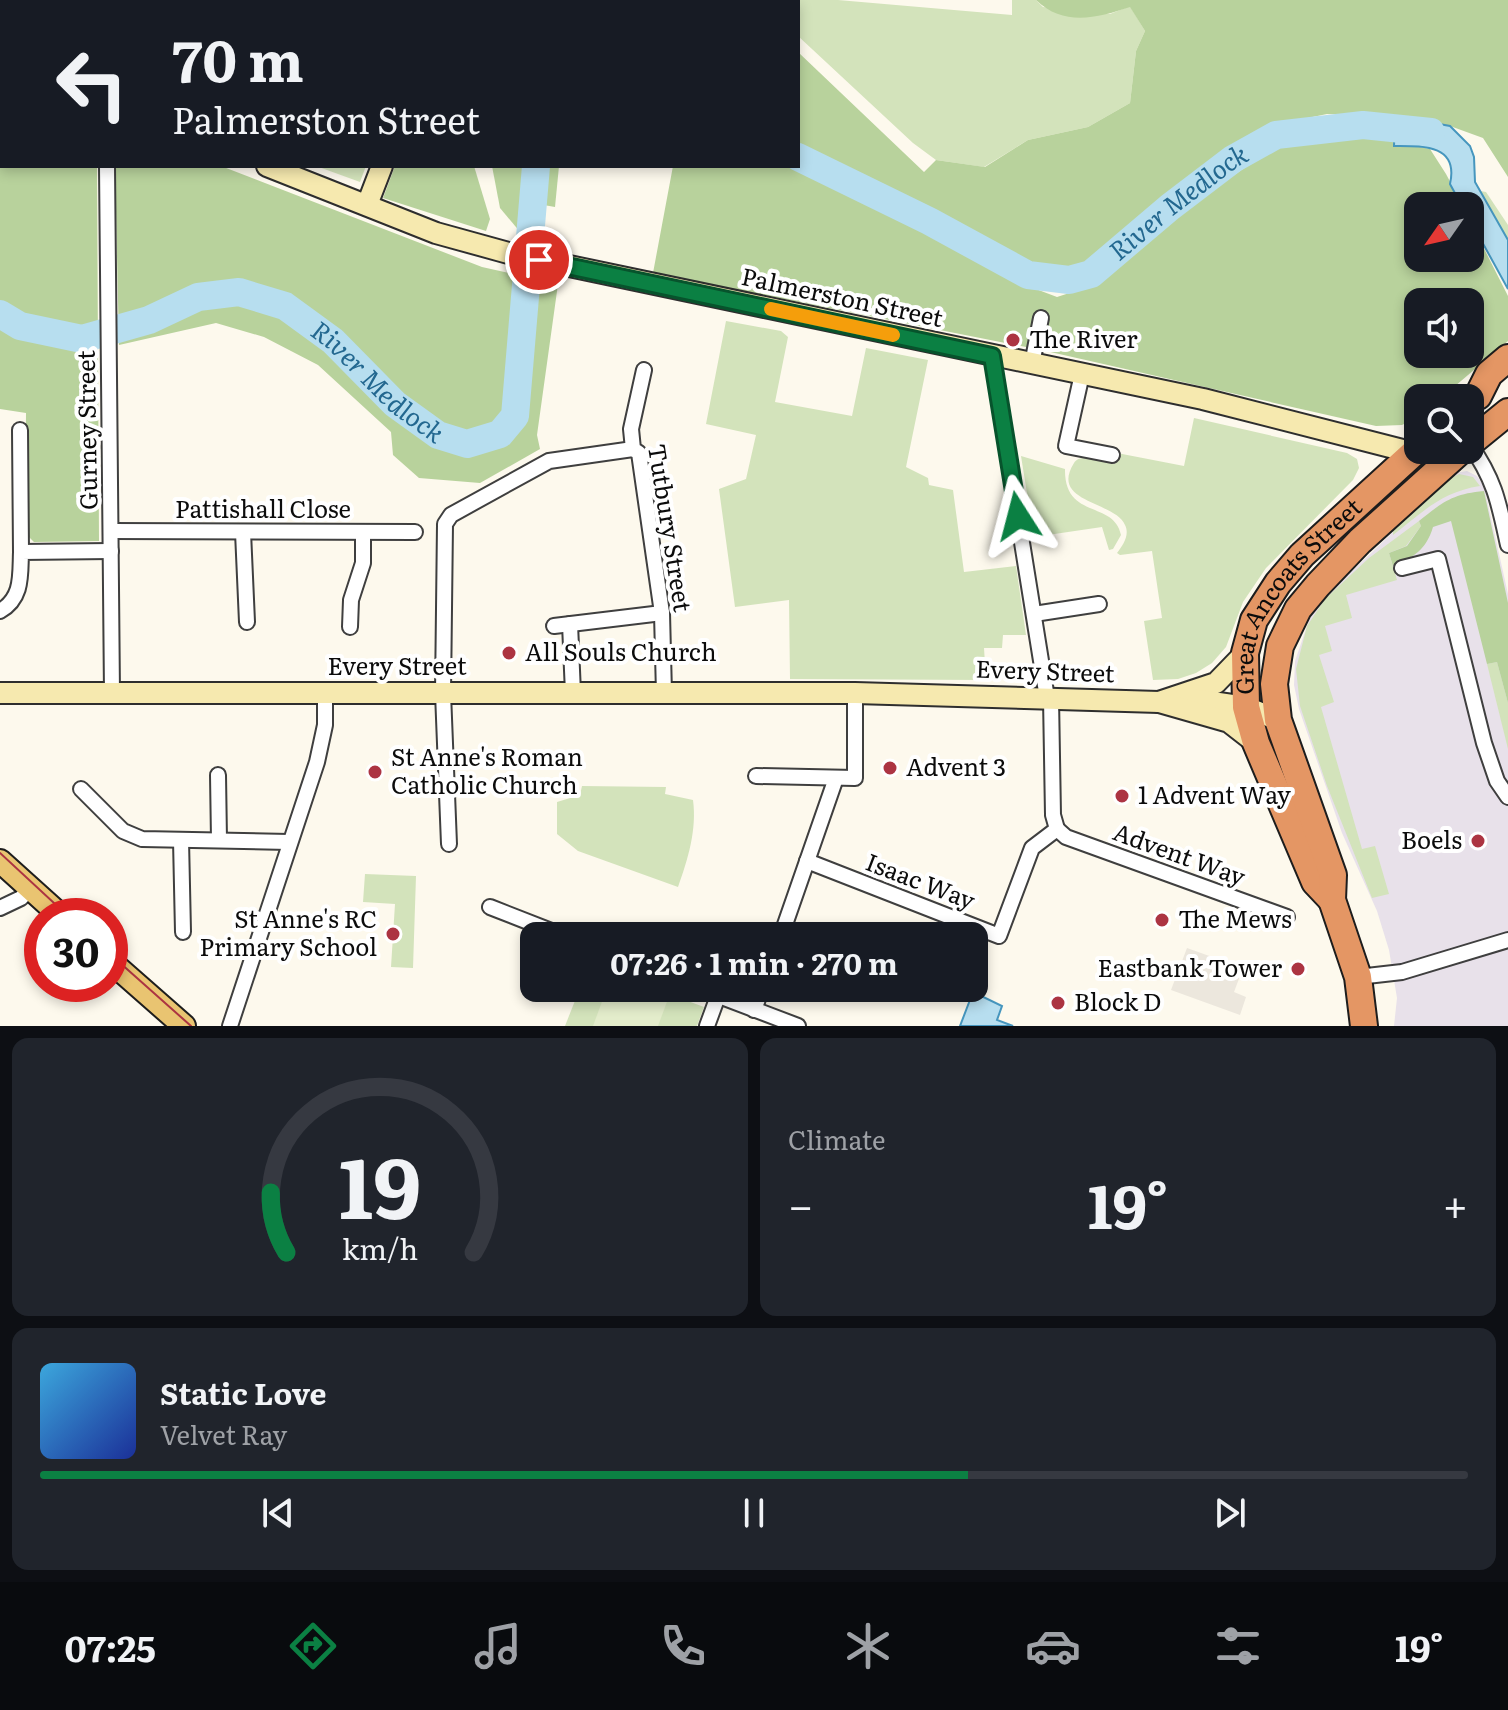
<!DOCTYPE html>
<meta charset="utf-8">
<style>
:root{--surface:#171b24;--page:#20242c;--text:#f1f3f6;--muted:#9ea1a6;--line:#363941;--accent:#0b8043}
body{margin:0;font-family:Literata,serif;background:var(--page);color:var(--text);height:100vh;display:flex;flex-direction:column;font-size:30px;white-space:nowrap}
*{box-sizing:border-box;margin:0}
p{font-size:26px;color:var(--muted)}
.icon{flex:none;width:44px;height:44px;fill:none;stroke:currentColor;stroke-width:2;stroke-linecap:round;stroke-linejoin:round}
.map{position:relative;height:1026px;overflow:hidden}
.panel{display:flex;flex-direction:column;gap:12px;padding:12px;background:#0d0f14;flex:1}
.panel>*{flex:none}
.banner{position:absolute;left:0px;top:0px;width:800px;height:168px;box-shadow:0 4px 12px #0003;background:#171b24;color:var(--text);overflow:hidden}
.needle{width:52px;rotate:236deg}
.buttons{position:absolute;left:1404px;top:192px;display:grid;gap:16px}
.buttons a{display:grid;place-items:center;width:80px;height:80px;border-radius:16px;background:var(--surface);box-shadow:0 4px 12px #0003;font-size:40px}
.speed{position:absolute;left:24px;top:898px;display:flex;gap:16px;font-size:40px;font-weight:700;text-align:center}
.speed>*{display:grid;place-content:center;width:104px;height:104px;border-radius:50%;background:var(--surface);box-shadow:0 4px 12px #0003;line-height:1}
.speed .limit{border:12px solid #d22;background:#fff;color:#111}
.pin{position:absolute;display:grid;place-items:center;width:68px;height:68px;color:#fff;margin:-34px;border:4px solid #fff;border-radius:50%;box-shadow:0 2px 8px #0007}
.me{position:absolute;width:88px;margin:-44px;rotate:351deg;stroke-linejoin:round;filter:drop-shadow(0 0 6px #0008)}
.turn{display:flex;align-items:center;gap:28px;height:168px;padding:0 40px;font-size:36px}
.turn .icon{width:104px;height:104px;stroke-width:2.5}
.turn b{display:block;font-size:56px;line-height:68px}
.big{font-size:60px;font-weight:700;line-height:1.1}
.panel .widget{flex:1;display:flex;flex-direction:column;justify-content:center;gap:12px;min-width:0;padding:0 28px;border-radius:16px;background:var(--page)}
.panel .dial{align-items:center;gap:0}
.dial svg{height:208px;overflow:visible;fill:none;stroke:var(--line);stroke-width:7;stroke-linecap:round;text-anchor:middle}
.dial text{fill:var(--text);stroke:none}
.song{display:flex;align-items:center;gap:24px}
.cover{width:96px;height:96px;border-radius:12px;background:linear-gradient(135deg,hsl(200 70% 55%),hsl(230 70% 35%))}
.played{height:8px;border-radius:4px;background:linear-gradient(90deg,var(--accent) 65%,var(--line) 65%)}
.keys{display:flex;justify-content:space-around;direction:ltr}
.heat{display:flex;justify-content:space-between;align-items:center;font-size:44px;direction:ltr}
.panel .tiles{flex:1;display:grid;gap:12px;grid-template-columns:1fr 1fr}
.widget:last-child{grid-column:span 2}
.trip{position:absolute;left:520px;top:922px;width:468px;height:80px;border-radius:16px;background:var(--surface);box-shadow:0 4px 12px #0003;font-weight:700;line-height:80px;text-align:center}
.menu{display:flex;height:128px;justify-content:space-around;align-items:center;background:#090b0e;color:var(--muted)}
.menu .icon{width:56px;height:56px}
.menu .selected{color:var(--accent)}
.menu b{font-size:36px;color:var(--text)}
.map>svg:first-child{display:block}
.industrial{fill:#e8e1ea}
.green{fill:#d3e3bb}
.forest{fill:#b8d29c;fill-rule:evenodd}
.pitch{fill:#e3eccb}
.plaza{fill:#ece7dd}
.water{fill:#b7deef;stroke:#4696be;stroke-width:2}
.lines{fill:none;stroke-linecap:round;stroke-linejoin:round}
.river{stroke:#b7deef;stroke-width:28}
.street-casing{stroke:#3f3f3f;stroke-width:18}
.secondary-casing{stroke:#2e2e2e;stroke-width:24}
.primary-casing{stroke:#1d1d1d;stroke-width:26}
.highway-casing{stroke:#1d1d1d;stroke-width:30}
.street{stroke:#fff;stroke-width:14}
.secondary{stroke:#f6e9af;stroke-width:20}
.primary{stroke:#e9c471;stroke-width:22}
.highway{stroke:#e49664;stroke-width:26}
.tram{stroke:#ac3442;stroke-width:2}
.route-casing{stroke:#07532c;stroke-width:20}
.route{stroke:#0b8043;stroke-width:14}
.slow{stroke:#f59e0b;stroke-width:14}
.poi-dot{fill:#ac3442;stroke:#fff;stroke-width:3}
.labels{text-anchor:middle;stroke-width:8;stroke-linejoin:round;paint-order:stroke}
.street-label{font-size:24px;fill:#0c0c0c;stroke:#fff}
.poi-label{font-size:24px;fill:#0c0c0c;stroke:#fff;text-anchor:start}
.water-label{font-size:26px;font-style:italic;fill:#236890;stroke:#fff}
</style>
<div class="map">
<svg width="1508" height="1026" viewBox="0 0 1508 1026">
<rect width="100%" height="100%" fill="#fdf9ed"/>
<path class="industrial" d="M1467,471L1477,476L1484,486L1508,594V1026H1394L1397,998L1389,950L1377,911L1342,833L1299,709L1294,685L1295,661L1311,614L1325,597L1455,473Z"/>
<g class="green">
<path d="M0,0H427L2,2V49Z"/>
<path d="M759,0H838L1012,15V0H1036L1043,7L1110,14L1130,6L1145,31L1136,51L1130,103L1088,127L1028,140L984,167L936,160L913,143L798,36V2Z"/>
<path d="M316,166H366L360,182Z"/>
<path d="M1480,191L1486,192L1508,225V240Z"/>
<path d="M726,321L781,331L788,337L775,402L852,416L866,348L928,360L906,467L928,478L929,485L953,490L964,572L1016,566L1026,635H1003L1002,648H984L986,680L790,679L789,600L735,607L719,489L746,479L756,435L706,424Z"/>
<path d="M1194,418L1347,453L1357,459L1359,468L1353,480L1266,568L1243,602L1226,647L1212,663L1196,673L1178,679L1153,680L1144,621L1162,618L1152,551L1120,555L1117,553C1123,545 1130,535 1125,525C1115,501 1049,503 1074,463C1080,452 1104,462 1115,464L1117,453L1184,466Z"/>
<path d="M1021,456L1065,469C1064,520 1114,500 1121,535L1113,549L1109,550L1102,527L1034,537Z"/>
<path d="M1459,474L1473,477L1480,486C1441,492 1423,512 1393,535V530L1451,478Z"/>
<path d="M1419,521L1421,526L1406,546L1389,553L1397,580L1346,595L1352,618L1325,626L1332,651L1319,655L1334,702L1321,707L1362,849L1375,846L1389,894L1372,898L1327,786L1300,706L1296,669L1307,626L1325,599L1369,558Z"/>
<path d="M1497,662L1508,703V749L1487,664Z"/>
<path d="M582,786L666,787L665,794L693,800C697,830 688,859 678,887L578,851L557,834V802L580,795Z"/>
<path d="M365,874L416,876L413,968L391,967L395,904L363,902Z"/>
<path d="M580,988H653L704,1007L697,1026H565Z"/>
</g>
<g class="forest">
<path d="M520,0H743L745,2H518Z"/>
<path d="M1036,0H1508V177L1483,138L1450,126L1395,116L1327,114L1269,126L1105,257L1066,270L1024,260L798,143V52L924,172L936,160L985,167L1028,140L1088,127L1130,103L1136,51L1145,31L1130,7C1097,18 1064,27 1036,0Z"/>
<path d="M0,79L2,166H97L99,541L34,542L25,533L26,413L0,409Z"/>
<path d="M1365,136L1430,149L1446,174L1463,206H1418V258H1470V221L1508,296V341L1441,398H1418V417L1402,425L1376,426L1046,351L653,273L673,166H798V161L929,229L1028,286L1057,297L1094,285L1213,189L1264,155L1296,141ZM1418,302H1470V354H1418Z"/>
<path d="M115,166H221L482,267L558,284L537,435L540,449L480,483L419,478L393,455L391,432L318,365L264,337L216,323L119,345Z"/>
<path d="M395,166H474L490,219L486,231L383,198Z"/>
<path d="M492,166H528L526,239L500,208Z"/>
<path d="M541,166H559L555,207L538,204Z"/>
<path d="M1484,491L1508,603V703L1497,662L1487,664L1451,521L1433,527C1426,550 1414,557 1393,566L1389,553L1407,546L1421,526L1419,521C1443,502 1452,494 1484,491Z"/>
</g>
<path class="pitch" d="M607,988H639L668,999L658,1026H593Z"/>
<path class="plaza" d="M1187,948L1243,968L1234,992L1246,997L1240,1015L1171,990Z"/>
<g class="water">
<path d="M1395,116L1450,126L1470,146L1474,157L1475,182L1508,240V289L1470,220V206H1462L1450,184C1459,144 1422,146 1394,146Z"/>
<path d="M973,992L1002,1006L997,1020L1013,1026H960Z"/>
</g>
<g class="lines">
<g class="river">
<path id="s1" d="M798,157L929,221L1028,275L1069,280L1091,274L1170,207L1233,159L1276,135L1363,125L1431,132"/>
<path id="s2" d="M0,314L20,326L82,339L149,320L198,297L239,292L285,306L333,341L395,404L438,435L467,444L500,434L515,416L536,166"/>
</g>
<defs>
<g id="street">
<path d="M107,166L112,693"/>
<path d="M992,356L1047,698"/>
<path d="M1032,364L1041,318"/>
<path d="M644,370L631,429L633,449L639,453L662,613L664,694"/>
<path d="M1082,374L1066,446L1112,455"/>
<path d="M20,430L21,552"/>
<path d="M1470,445C1495,480 1499,504 1508,545"/>
<path d="M111,531L415,532"/>
<path d="M243,532L247,622"/>
<path d="M1402,568L1438,559L1484,743L1497,781L1508,797"/>
<path d="M0,611C23,598 20,575 21,552L111,551"/>
<path d="M1034,614L1099,604"/>
<path d="M570,624L573,693"/>
<path d="M554,626L662,613"/>
<path d="M350,627L351,600L363,563V532"/>
<path d="M218,775L219,840"/>
<path d="M756,776L855,778V693"/>
<path d="M81,789L123,831L142,839L289,842"/>
<path d="M1057,829L1066,837L1287,917"/>
<path d="M181,840L183,932"/>
<path d="M449,844L443,693L445,524L451,515L549,461L633,449"/>
<path d="M807,861L999,936L1032,848L1057,829L1053,815L1051,698"/>
<path d="M490,907L564,936"/>
<path d="M0,908L21,898L31,888"/>
<path d="M781,936L836,778"/>
<path d="M1358,977L1402,972L1508,940"/>
<path d="M698,988L798,1026"/>
<path d="M754,1010L762,988"/>
<path d="M230,1026L317,762L325,725V693"/>
<path d="M707,1026L718,996"/>
</g>
<g id="secondary">
<path d="M443,2L444,0"/>
<path d="M0,62L2,63"/>
<path d="M267,166L436,233L512,254L1203,399L1414,453"/>
<path d="M367,205L382,166"/>
<path d="M0,693H855L1159,702L1216,683L1245,653"/>
<path d="M1184,698L1246,707L1278,720"/>
<path d="M1159,702L1229,722L1256,743"/>
</g>
<g id="primary">
<path d="M0,861L61,916"/>
<path d="M110,961L184,1026"/>
</g>
<g id="highway">
<path d="M1478,396L1489,374L1508,358"/>
<path d="M1470,443L1508,412"/>
<path id="s3" d="M1332,900L1315,882L1256,743L1246,707L1245,653L1254,620L1278,583L1302,555L1418,449"/>
<path d="M1364,1026L1358,977L1332,900L1333,875L1278,720L1274,684L1280,646L1298,609L1318,585L1360,541L1461,450"/>
</g>
</defs>
<use href="#street" class="street-casing"/>
<use href="#secondary" class="secondary-casing"/>
<use href="#primary" class="primary-casing"/>
<use href="#highway" class="highway-casing"/>
<use href="#street" class="street"/>
<use href="#secondary" class="secondary"/>
<use href="#primary" class="primary"/>
<use href="#highway" class="highway"/>
<g class="tram">
<path d="M0,853L68,916"/>
<path d="M110,954L191,1026"/>
</g>
</g>
<g class="lines">
<defs>
<path id="route" d="M539,260L992,356L1018,516"/>
</defs>
<use href="#route" class="route-casing"/>
<use href="#route" class="route"/>
<path class="slow" d="M771,309L893,335"/>
</g>
<g class="poi-dot">
<circle cx="1013" cy="340" r="8"/>
<circle cx="509" cy="653" r="8"/>
<circle cx="890" cy="768" r="8"/>
<circle cx="375" cy="772" r="8"/>
<circle cx="1122" cy="796" r="8"/>
<circle cx="1478" cy="841" r="8"/>
<circle cx="1162" cy="920" r="8"/>
<circle cx="393" cy="934" r="8"/>
<circle cx="1298" cy="969" r="8"/>
<circle cx="1058" cy="1003" r="8"/>
</g>
<g class="labels">
<g class="street-label">
<text transform="translate(842 298) rotate(12)" y="8">Palmerston Street</text>
<text transform="translate(88 430) rotate(-91)" y="8">Gurney Street</text>
<text x="263" y="518">Pattishall Close</text>
<text transform="translate(669 528) rotate(81)" y="8">Tutbury Street</text>
<text dy="8" stroke="none"><textPath href="#s3" startOffset="342">Great Ancoats Street</textPath></text>
<text x="397" y="675">Every Street</text>
<text transform="translate(1045 672) rotate(2)" y="8">Every Street</text>
<text transform="translate(1179 855) rotate(20)" y="8">Advent Way</text>
<text transform="translate(920 882) rotate(21)" y="8">Isaac Way</text>
</g>
<g class="poi-label">
<text x="1029" y="348">The River</text>
<text x="525" y="661">All Souls Church</text>
<text x="391" y="766">St Anne's Roman<tspan x="391" dy="28">Catholic Church</tspan></text>
<text x="906" y="776">Advent 3</text>
<text x="1138" y="804">1 Advent Way</text>
<text x="1462" y="849" text-anchor="end">Boels</text>
<text x="377" y="928" text-anchor="end">St Anne's RC<tspan x="377" dy="28">Primary School</tspan></text>
<text x="1178" y="928">The Mews</text>
<text x="1282" y="977" text-anchor="end">Eastbank Tower</text>
<text x="1074" y="1011">Block D</text>
</g>
<g class="water-label">
<text dy="9" stroke="none"><textPath href="#s1" startOffset="436">River Medlock</textPath></text>
<text dy="9" stroke="none"><textPath href="#s2" startOffset="420">River Medlock</textPath></text>
</g>
</g>
</svg>
<div class="buttons">
<a><svg class="needle" viewBox="-14 -14 28 28"><path d="M0-13l5 13h-10z" fill="#e53935"/><path d="M0 13l5-13h-10z" fill="#9ea1a6"/></svg></a>
<a><svg class="icon" aria-label="sound" viewBox="0 0 24 24"><path d="M4 9h4l5-4v14l-5-4H4zM17 9q2 3 0 6"/></svg></a>
<a><svg class="icon" aria-label="search" viewBox="0 0 24 24"><circle cx="10" cy="10" r="6"/><path d="M15 15l6 6"/></svg></a>
</div>
<div class="speed"><div class="limit">30</div></div>
<div class="pin" style="left:539px;top:260px;background:#d93025"><svg class="icon" aria-label="arrive" viewBox="0 0 24 24"><path d="M6 21V4h12l-3 4 3 4H6"/></svg></div>
<svg class="me" style="left:1018px;top:516px" viewBox="-20 -20 40 40"><path d="M0-17L14 15 0 8-14 15z" fill="#0b8043" stroke="#fff" stroke-width="4"/></svg>
<div class="trip">07:26 · 1 min · 270 m</div>
<div class="banner">
<div class="turn"><svg class="icon" aria-label="left" viewBox="0 0 24 24"><path d="M17 20v-9H6M10 6l-5 5 5 5"/></svg><div><b>70 m</b>Palmerston Street</div></div>
</div>
</div>
<section class="panel">
<div class="tiles">
<div class="widget dial"><svg viewBox="0 0 100 80">
<path d="M14 69A42 42 0 1 1 86 69"/>
<path d="M14 69A42 42 0 0 1 8 46" stroke="#0b8043"/>
<text x="50" y="56" font-size="32" font-weight="700">19</text>
<text x="50" y="72" font-size="11">km/h</text>
</svg></div>
<div class="widget"><p>Climate</p>
<div class="heat"><a>−</a><b class="big">19°</b><a>+</a></div>
</div>
<div class="widget">
<div class="song"><i class="cover"></i><div><b>Static Love</b><p>Velvet Ray</p></div></div>
<div class="played"></div>
<div class="keys"><svg class="icon" aria-label="previous" viewBox="0 0 24 24"><path d="M18 5L8 12l10 7zM5 5v14"/></svg><svg class="icon" aria-label="pause" viewBox="0 0 24 24"><path d="M8 5v14M16 5v14"/></svg><svg class="icon" aria-label="next" viewBox="0 0 24 24"><path d="M6 5l10 7-10 7zM19 5v14"/></svg></div>
</div>
</div>
</section>
<nav class="menu">
<b>07:25</b>
<svg class="icon selected" aria-label="directions" viewBox="0 0 24 24"><path d="M12 3l9 9-9 9-9-9zM9 14v-3h6M13 9l2 2-2 2"/></svg>
<svg class="icon" aria-label="music" viewBox="0 0 24 24"><path d="M9 18V5l10-2v13"/><circle cx="6" cy="18" r="3"/><circle cx="16" cy="16" r="3"/></svg>
<svg class="icon" aria-label="phone" viewBox="0 0 24 24"><path d="M5 4h4l2 5-3 2q2 4 5 5l2-3 5 2v4C11 20 4 13 5 4z"/></svg>
<svg class="icon" aria-label="climate" viewBox="0 0 24 24"><path d="M12 3v18M4 7l16 10M4 17L20 7"/></svg>
<svg class="icon" aria-label="car" viewBox="0 0 24 24"><path d="M5 17H2v-5l4-1 3-4h7l3 4 3 1v5h-3M9 17h6M6 11h13"/><circle cx="7" cy="17" r="2"/><circle cx="17" cy="17" r="2"/></svg>
<svg class="icon" aria-label="filters" viewBox="0 0 24 24"><path d="M4 7h16M4 17h16"/><circle cx="9" cy="7" r="2"/><circle cx="15" cy="17" r="2"/></svg>
<b>19°</b>
</nav>
